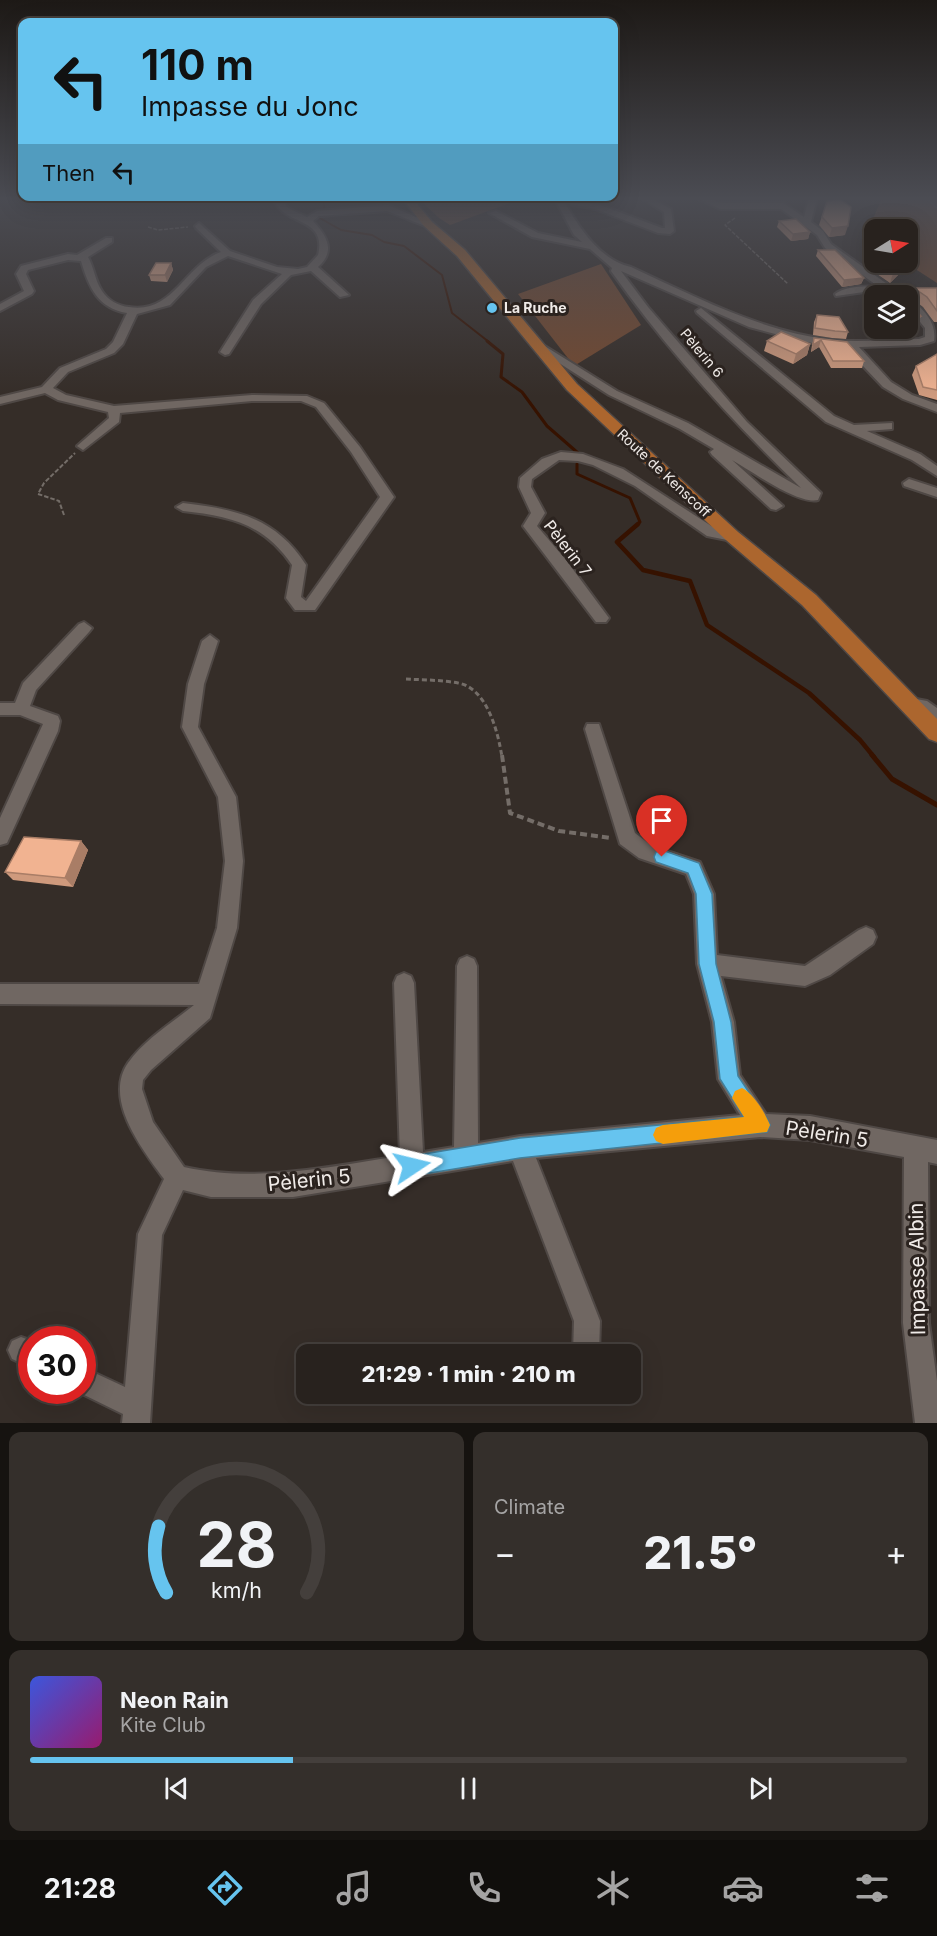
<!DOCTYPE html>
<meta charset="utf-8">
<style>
:root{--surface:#28221e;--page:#342f2b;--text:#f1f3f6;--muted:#a5a4a4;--line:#443f3c;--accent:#66c4ef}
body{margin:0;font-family:Inter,sans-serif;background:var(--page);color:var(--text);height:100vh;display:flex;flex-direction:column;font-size:22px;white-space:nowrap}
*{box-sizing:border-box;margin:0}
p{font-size:20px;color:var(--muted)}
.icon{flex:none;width:33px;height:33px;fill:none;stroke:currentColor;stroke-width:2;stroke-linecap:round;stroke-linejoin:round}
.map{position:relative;height:1423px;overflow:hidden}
.side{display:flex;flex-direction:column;gap:9px;padding:9px;background:#161310;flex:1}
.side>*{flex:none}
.hud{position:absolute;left:18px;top:18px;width:600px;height:183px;border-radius:12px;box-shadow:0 6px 24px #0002,0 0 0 2px var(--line);background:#66c4ef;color:#111;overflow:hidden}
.needle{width:39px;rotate:79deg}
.buttons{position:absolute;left:864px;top:219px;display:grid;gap:12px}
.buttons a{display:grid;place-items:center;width:54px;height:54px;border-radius:12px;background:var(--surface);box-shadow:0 6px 24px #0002,0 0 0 2px var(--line);font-size:30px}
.speed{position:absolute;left:18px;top:1326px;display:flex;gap:12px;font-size:30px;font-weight:700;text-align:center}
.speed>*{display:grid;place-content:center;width:78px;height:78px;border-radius:50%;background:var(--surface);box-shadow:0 6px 24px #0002,0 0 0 2px var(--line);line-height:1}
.speed .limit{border:9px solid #d22;background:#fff;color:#111}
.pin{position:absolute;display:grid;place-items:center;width:51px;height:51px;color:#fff;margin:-62px -26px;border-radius:50% 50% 50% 0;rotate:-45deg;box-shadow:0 0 6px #0007}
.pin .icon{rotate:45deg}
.me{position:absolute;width:66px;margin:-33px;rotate:80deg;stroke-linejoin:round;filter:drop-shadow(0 0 4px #0008)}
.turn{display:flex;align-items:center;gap:21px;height:126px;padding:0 24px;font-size:27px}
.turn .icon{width:78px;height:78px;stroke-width:2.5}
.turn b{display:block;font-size:42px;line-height:51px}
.then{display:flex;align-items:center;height:57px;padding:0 24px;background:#0003;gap:12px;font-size:22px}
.big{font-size:45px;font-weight:800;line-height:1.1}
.side .widget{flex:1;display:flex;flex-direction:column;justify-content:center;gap:9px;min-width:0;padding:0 21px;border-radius:12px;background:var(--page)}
.side .dial{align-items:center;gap:0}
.dial svg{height:156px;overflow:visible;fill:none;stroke:var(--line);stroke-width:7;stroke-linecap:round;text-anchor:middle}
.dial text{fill:var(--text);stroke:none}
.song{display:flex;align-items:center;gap:18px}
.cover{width:72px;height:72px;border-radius:9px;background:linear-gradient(135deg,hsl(230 70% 55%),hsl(320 70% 35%))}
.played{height:6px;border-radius:3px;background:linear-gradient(90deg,var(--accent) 30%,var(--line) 30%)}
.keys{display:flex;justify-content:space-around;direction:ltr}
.heat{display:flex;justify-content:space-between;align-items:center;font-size:33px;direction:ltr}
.side .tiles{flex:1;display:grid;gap:9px;grid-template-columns:1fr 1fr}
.widget:last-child{grid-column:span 2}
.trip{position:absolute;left:296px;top:1344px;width:345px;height:60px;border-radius:12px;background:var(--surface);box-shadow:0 6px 24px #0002,0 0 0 2px var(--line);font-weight:800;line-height:60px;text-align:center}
.menu{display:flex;height:96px;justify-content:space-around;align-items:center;background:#100e0c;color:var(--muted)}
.menu .icon{width:42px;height:42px}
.menu .current{color:var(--accent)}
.menu b{font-size:27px;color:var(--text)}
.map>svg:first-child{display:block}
.green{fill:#734930}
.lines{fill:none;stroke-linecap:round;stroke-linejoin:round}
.stream-far3{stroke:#361200;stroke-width:2}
.stream-far2{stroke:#361200;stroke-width:3}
.stream-far1{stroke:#361200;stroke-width:4.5}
.stream{stroke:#361200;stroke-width:5}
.minor-casing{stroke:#4f4845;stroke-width:4}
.major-casing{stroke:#4f4845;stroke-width:3}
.path-far3{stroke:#746d68;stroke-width:1.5;stroke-dasharray:4 1.5;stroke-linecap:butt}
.path-far2{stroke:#746d68;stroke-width:2;stroke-dasharray:4.5 2;stroke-linecap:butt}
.path-far1{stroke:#746d68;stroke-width:3;stroke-dasharray:5 3;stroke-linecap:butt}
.path{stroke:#746d68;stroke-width:4;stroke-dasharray:7 4;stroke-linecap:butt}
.minor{fill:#706762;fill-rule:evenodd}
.major{fill:#ac662e;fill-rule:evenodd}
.wall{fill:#cf9a7d}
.shaded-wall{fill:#a97d66}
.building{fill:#f1b391;stroke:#a97d66;stroke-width:1.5}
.route{fill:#66c4ef;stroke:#427f9b;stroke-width:1.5}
.slow{fill:#f59e0b}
.poi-dot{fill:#66c4ef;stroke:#2b231f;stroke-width:2}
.labels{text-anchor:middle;stroke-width:6;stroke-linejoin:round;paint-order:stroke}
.far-poi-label{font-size:14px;font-weight:bold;fill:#f0ebe8;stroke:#2b231f;text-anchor:start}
.far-street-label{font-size:14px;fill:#f0ebe8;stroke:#2b231f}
.street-label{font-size:16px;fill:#f0ebe8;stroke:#2b231f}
.near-street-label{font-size:20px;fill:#f0ebe8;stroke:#2b231f}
</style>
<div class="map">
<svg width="937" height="1423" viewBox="0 0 937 1423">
<rect width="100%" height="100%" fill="#352d28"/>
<g class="green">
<path d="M418,198H524L450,225L439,218Z"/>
<path d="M882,198H937V283L906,263L908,230H874V241L866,235Z"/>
<path d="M601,264L641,325L574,366L518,294Z"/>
</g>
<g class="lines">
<g class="stream-far3">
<path d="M324,212V202L332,198"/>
<path d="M318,217L341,230L372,235L384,242L404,246L442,275L452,313L489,342"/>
</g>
<g class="stream-far2">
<path d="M487,341L503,354L501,377L522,392L547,426L578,453"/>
<path d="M577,464V474L630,498L640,522L637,525"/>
</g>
<path class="stream-far1" d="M638,524L617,542L643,570L690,581L707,625L809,693L860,740L874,757"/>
<path class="stream" d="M872,755L892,779L937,805"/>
<defs>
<g id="minor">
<path d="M272,198H280L288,208L307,217L317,211L388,205L432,224L425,226L387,211L319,216L313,221C327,236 336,251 318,267L349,295L340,297L311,271L291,275L261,304L229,354L225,355L220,352L253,300L282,274L228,256L206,267L170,305L137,314L123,344L114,353L68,372L53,388L66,395L114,406L252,395L307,396L324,403L360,447L394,497L315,610H295L286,598L292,565C264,524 230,516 183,511L176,507L183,503C236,509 276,518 306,565L301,597L306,601L380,497L351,452L316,407L301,401H252L120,413L119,422L83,450L77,446L109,418L108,412L58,400L45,393L0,404V397L42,387L60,368L106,349L113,342L127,313C98,308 89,288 81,261L68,260L28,270L26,274L34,291L32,294L0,311V304L24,291L16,274L21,266L68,254L77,255L106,238H112V242L88,257C94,267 95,281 102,291C108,300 118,306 129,307C174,314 184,265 221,252L196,228L195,226L199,223L230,251L277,267L298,269L307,267L318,255C326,222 295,224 281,210C277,207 275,202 272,198Z"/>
<path d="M560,198L600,205L662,228H665L664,212L641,198H651L671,209L674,231L670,234L658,233L595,209L565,203C580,229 600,260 631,267C696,297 760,331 832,340C861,343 891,339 919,339L925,337V328L908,307V299L912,300C924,310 937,323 934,341L920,345L859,347L891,382L912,395L937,404V412L903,399L883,387L845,347L805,342L749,327L621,271L648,307L747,422L821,493L818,500C798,505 750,470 732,460L783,506L776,510L771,509L712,455L710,452L714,449L680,429L609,395L534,347L543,345L617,391L688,423L801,488C732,421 667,350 611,271L612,268L590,249L532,237L489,213L496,211L538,233L582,242L574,235L557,203Z"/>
<path d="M697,198H708L721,203H783L804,217L809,198H817L811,222L823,231L831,244L904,296L864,292L836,296L835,294C846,286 865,286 879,287L825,248L817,235L781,209H720Z"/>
<path d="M701,308L834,416L854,425L892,423V429L867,431L920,454L937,466V476L912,460L826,422L697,313L696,311Z"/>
<path d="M561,452L583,454L623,469L716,529L737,533L739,536L732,541L707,536L635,486L593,465L578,461L559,460L532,479L531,487L545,513L537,526L566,560L609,618L606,622H596L523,526L531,513L519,487L520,478L542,459Z"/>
<path d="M909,479L937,488V497L904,486L903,483Z"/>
<path d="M84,622L92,628L89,632L36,690L30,706L58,716L60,721L58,731L7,843L0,845V818L43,724L20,715H0V703H15L23,683L79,624Z"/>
<path d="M210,635L218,641L204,684L198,727L236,797L243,861L237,928L210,1018L151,1070L143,1080L142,1089L153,1122L184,1167C255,1183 329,1167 400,1156L394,983L397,976L404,973L411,976L414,983L423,1152L454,1147L457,966L460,959L467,956L474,959L477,966L478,1143L520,1136L740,1115L718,1079L712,1022L697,964L694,894L686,874L639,858L620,844L585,729L587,724H599L635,833L652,846L700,862L714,894L717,955L805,966L859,930L866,927L873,930L876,937L873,944L830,975L805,986L721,976L734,1022L740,1075L766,1114L810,1116L937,1140V1164L928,1162L929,1323L937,1381V1423H915L903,1323L904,1157L810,1140L760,1137L536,1158L600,1321L599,1354H573L574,1321L513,1161L293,1197H211L183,1190L162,1235L150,1423H122L123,1414L74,1390H82V1367L125,1387L138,1234L164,1179C142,1149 103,1099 128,1063C145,1039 172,1023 194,1005L0,1004V984H199L217,928L225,861L218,797L182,727L188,684L202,641Z"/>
<path d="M911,698L927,701L937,708V724L917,712L905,709L903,704L905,699Z"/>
<path d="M21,1337L32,1341V1368L12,1359L8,1350L12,1341Z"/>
</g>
<path id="major" d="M402,198H412L432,222L465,250L577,384L738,532L816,595L937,719V742L929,739L802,605L726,540L567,390L457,256L424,226Z"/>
</defs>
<use href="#minor" class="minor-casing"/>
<use href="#major" class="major-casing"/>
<g class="path-far3">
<path d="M926,198L937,208"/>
<path d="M735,218L725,225L788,284"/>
<path d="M148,227L158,230L188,227"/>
</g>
<path class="path-far2" d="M64,515L59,501L38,494L44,483L75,453"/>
<path class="path-far1" d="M406,679C423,680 442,680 458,683C487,688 498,732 502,757"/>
<path class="path" d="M502,755L510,813L559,831L611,838"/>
<use href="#minor" class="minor"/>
<use href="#major" class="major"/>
</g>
<g class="wall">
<path d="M827,201L845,235L829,237L819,225Z"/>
<path d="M779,221L810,232L808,239L791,241L777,227Z"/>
<path d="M867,247H874V262L904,263L900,273L890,283L871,270L864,257Z"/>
<path d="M818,250L864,278L861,284L842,287L816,256Z"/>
<path d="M171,263L173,270L167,282L151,281L149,275Z"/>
<path d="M914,288H937V322H934L923,307L910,297Z"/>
<path d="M889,290H909V302L921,316L918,323L908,324V296H887Z"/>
<path d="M873,313H874V325L870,320Z"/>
<path d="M817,315L848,332L846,339L832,338L813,335L814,322Z"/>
<path d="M878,328H898L897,332H881Z"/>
<path d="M814,338L847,342L864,361L862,368H831L819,347L811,352L812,345Z"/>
<path d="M767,341L810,344L807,355L793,364L764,351Z"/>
<path d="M937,354V400L919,395L912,375L916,366Z"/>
<path d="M81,841L88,850L73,887L13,880L5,872Z"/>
</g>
<g class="shaded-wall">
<path d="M848,226L845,235L829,237L832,228Z"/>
<path d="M810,232L808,239L791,241L793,234Z"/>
<path d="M171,263L173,270L167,282L165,275Z"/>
<path d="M904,263L900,273L890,283L893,273Z"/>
<path d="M864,278L861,284L842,287L844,280Z"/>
<path d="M821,340L819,347L811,352L813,345Z"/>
<path d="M810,344L807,355L793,364L796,354Z"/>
<path d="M81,841L88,850L73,887L65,878Z"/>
</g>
<g class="building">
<path d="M840,199L851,207L848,226L832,228L822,217L827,201Z"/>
<path d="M796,219L810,232L793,234L779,221Z"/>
<path d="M867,247H874V259Z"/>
<path d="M818,250H835L864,278L844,280Z"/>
<path d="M878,262H903L904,263L893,273Z"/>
<path d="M156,263H171L165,275H149Z"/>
<path d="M914,288H937V311L927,297Z"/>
<path d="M889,290H909V302L921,316L908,317V296H892Z"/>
<path d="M817,315L839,317L848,332L835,331L815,328Z"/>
<path d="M781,332L810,344L796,354L767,341Z"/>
<path d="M814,338L847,342L864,361H833L821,340L813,345Z"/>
<path d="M937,354V390L923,387L916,366Z"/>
<path d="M24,837L81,841L65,878L5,872Z"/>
</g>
<linearGradient id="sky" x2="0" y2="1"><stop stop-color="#1d1916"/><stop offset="0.5" stop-color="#4b4c53"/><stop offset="1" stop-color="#4b4c53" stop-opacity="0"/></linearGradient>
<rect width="937" height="397" fill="url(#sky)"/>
<path class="route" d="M662,850L699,863L712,894L716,964L731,1022L738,1076L767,1119L770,1125L767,1132L520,1158L412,1176L406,1173L403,1166L406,1159L412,1156L520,1138L744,1117L720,1079L714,1022L699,964L696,894L688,873L656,862L654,857L656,852Z"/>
<path class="slow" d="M742,1088C754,1094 765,1113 770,1125L767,1132L663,1144L656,1141L653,1135L656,1128L663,1125L744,1117L732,1098L735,1091Z"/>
<circle class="poi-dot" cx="492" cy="308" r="6"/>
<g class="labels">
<g class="far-poi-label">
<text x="504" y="313">La Ruche</text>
</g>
<g class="far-street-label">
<text transform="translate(702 353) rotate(50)" y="5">Pèlerin 6</text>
<text transform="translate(664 473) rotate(43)" y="5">Route de Kenscoff</text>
</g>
<g class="street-label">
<text transform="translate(568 548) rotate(52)" y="6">Pèlerin 7</text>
</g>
<g class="near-street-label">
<text transform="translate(827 1134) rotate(9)" y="7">Pèlerin 5</text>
<text transform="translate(309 1180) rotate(-6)" y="7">Pèlerin 5</text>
<text transform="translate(917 1269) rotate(-91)" y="7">Impasse Albin</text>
</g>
</g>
</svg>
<div class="buttons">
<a><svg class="needle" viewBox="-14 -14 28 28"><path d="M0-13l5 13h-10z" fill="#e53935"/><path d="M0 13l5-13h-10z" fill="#a5a4a4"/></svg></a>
<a><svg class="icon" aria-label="layers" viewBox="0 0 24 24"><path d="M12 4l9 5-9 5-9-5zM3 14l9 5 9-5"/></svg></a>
</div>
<div class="speed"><div class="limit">30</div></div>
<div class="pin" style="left:662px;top:857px;background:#d93025"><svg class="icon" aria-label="arrive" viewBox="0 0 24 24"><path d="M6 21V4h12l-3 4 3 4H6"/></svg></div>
<svg class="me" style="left:412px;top:1166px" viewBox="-20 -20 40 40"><path d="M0-17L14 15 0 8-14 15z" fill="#66c4ef" stroke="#fff" stroke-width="4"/></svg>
<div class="trip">21:29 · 1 min · 210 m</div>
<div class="hud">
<div class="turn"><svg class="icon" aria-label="left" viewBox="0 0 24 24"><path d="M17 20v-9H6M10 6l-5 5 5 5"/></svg><div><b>110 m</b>Impasse du Jonc</div></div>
<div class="then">Then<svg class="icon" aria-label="left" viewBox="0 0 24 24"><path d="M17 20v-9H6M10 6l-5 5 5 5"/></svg></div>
</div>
</div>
<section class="side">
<div class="tiles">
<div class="widget dial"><svg viewBox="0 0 100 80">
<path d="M14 69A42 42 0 1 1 86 69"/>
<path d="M14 69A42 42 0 0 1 10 35" stroke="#66c4ef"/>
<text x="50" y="56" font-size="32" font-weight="700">28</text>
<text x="50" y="72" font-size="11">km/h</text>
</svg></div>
<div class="widget"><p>Climate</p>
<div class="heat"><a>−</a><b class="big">21.5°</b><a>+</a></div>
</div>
<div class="widget">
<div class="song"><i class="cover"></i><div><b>Neon Rain</b><p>Kite Club</p></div></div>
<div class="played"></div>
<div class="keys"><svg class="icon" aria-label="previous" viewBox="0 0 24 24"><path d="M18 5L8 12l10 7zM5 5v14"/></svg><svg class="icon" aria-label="pause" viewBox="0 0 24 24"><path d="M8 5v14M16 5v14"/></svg><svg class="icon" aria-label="next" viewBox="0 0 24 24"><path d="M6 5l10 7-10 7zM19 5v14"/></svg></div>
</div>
</div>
</section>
<nav class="menu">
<b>21:28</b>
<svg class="icon current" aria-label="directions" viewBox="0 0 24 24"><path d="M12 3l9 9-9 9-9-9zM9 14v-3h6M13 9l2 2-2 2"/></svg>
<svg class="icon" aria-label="music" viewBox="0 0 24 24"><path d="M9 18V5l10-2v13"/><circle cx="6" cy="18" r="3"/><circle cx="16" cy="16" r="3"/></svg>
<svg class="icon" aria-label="phone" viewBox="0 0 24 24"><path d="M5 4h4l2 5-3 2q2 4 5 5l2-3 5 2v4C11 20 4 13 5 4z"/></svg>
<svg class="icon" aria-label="climate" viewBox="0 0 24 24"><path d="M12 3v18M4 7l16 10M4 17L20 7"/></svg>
<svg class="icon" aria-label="car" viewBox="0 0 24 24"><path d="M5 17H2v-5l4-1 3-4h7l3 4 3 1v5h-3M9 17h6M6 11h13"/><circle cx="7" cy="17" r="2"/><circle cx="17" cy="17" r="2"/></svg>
<svg class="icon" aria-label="filters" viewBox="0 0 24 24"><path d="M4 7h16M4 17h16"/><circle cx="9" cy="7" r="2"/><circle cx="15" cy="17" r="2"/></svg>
</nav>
